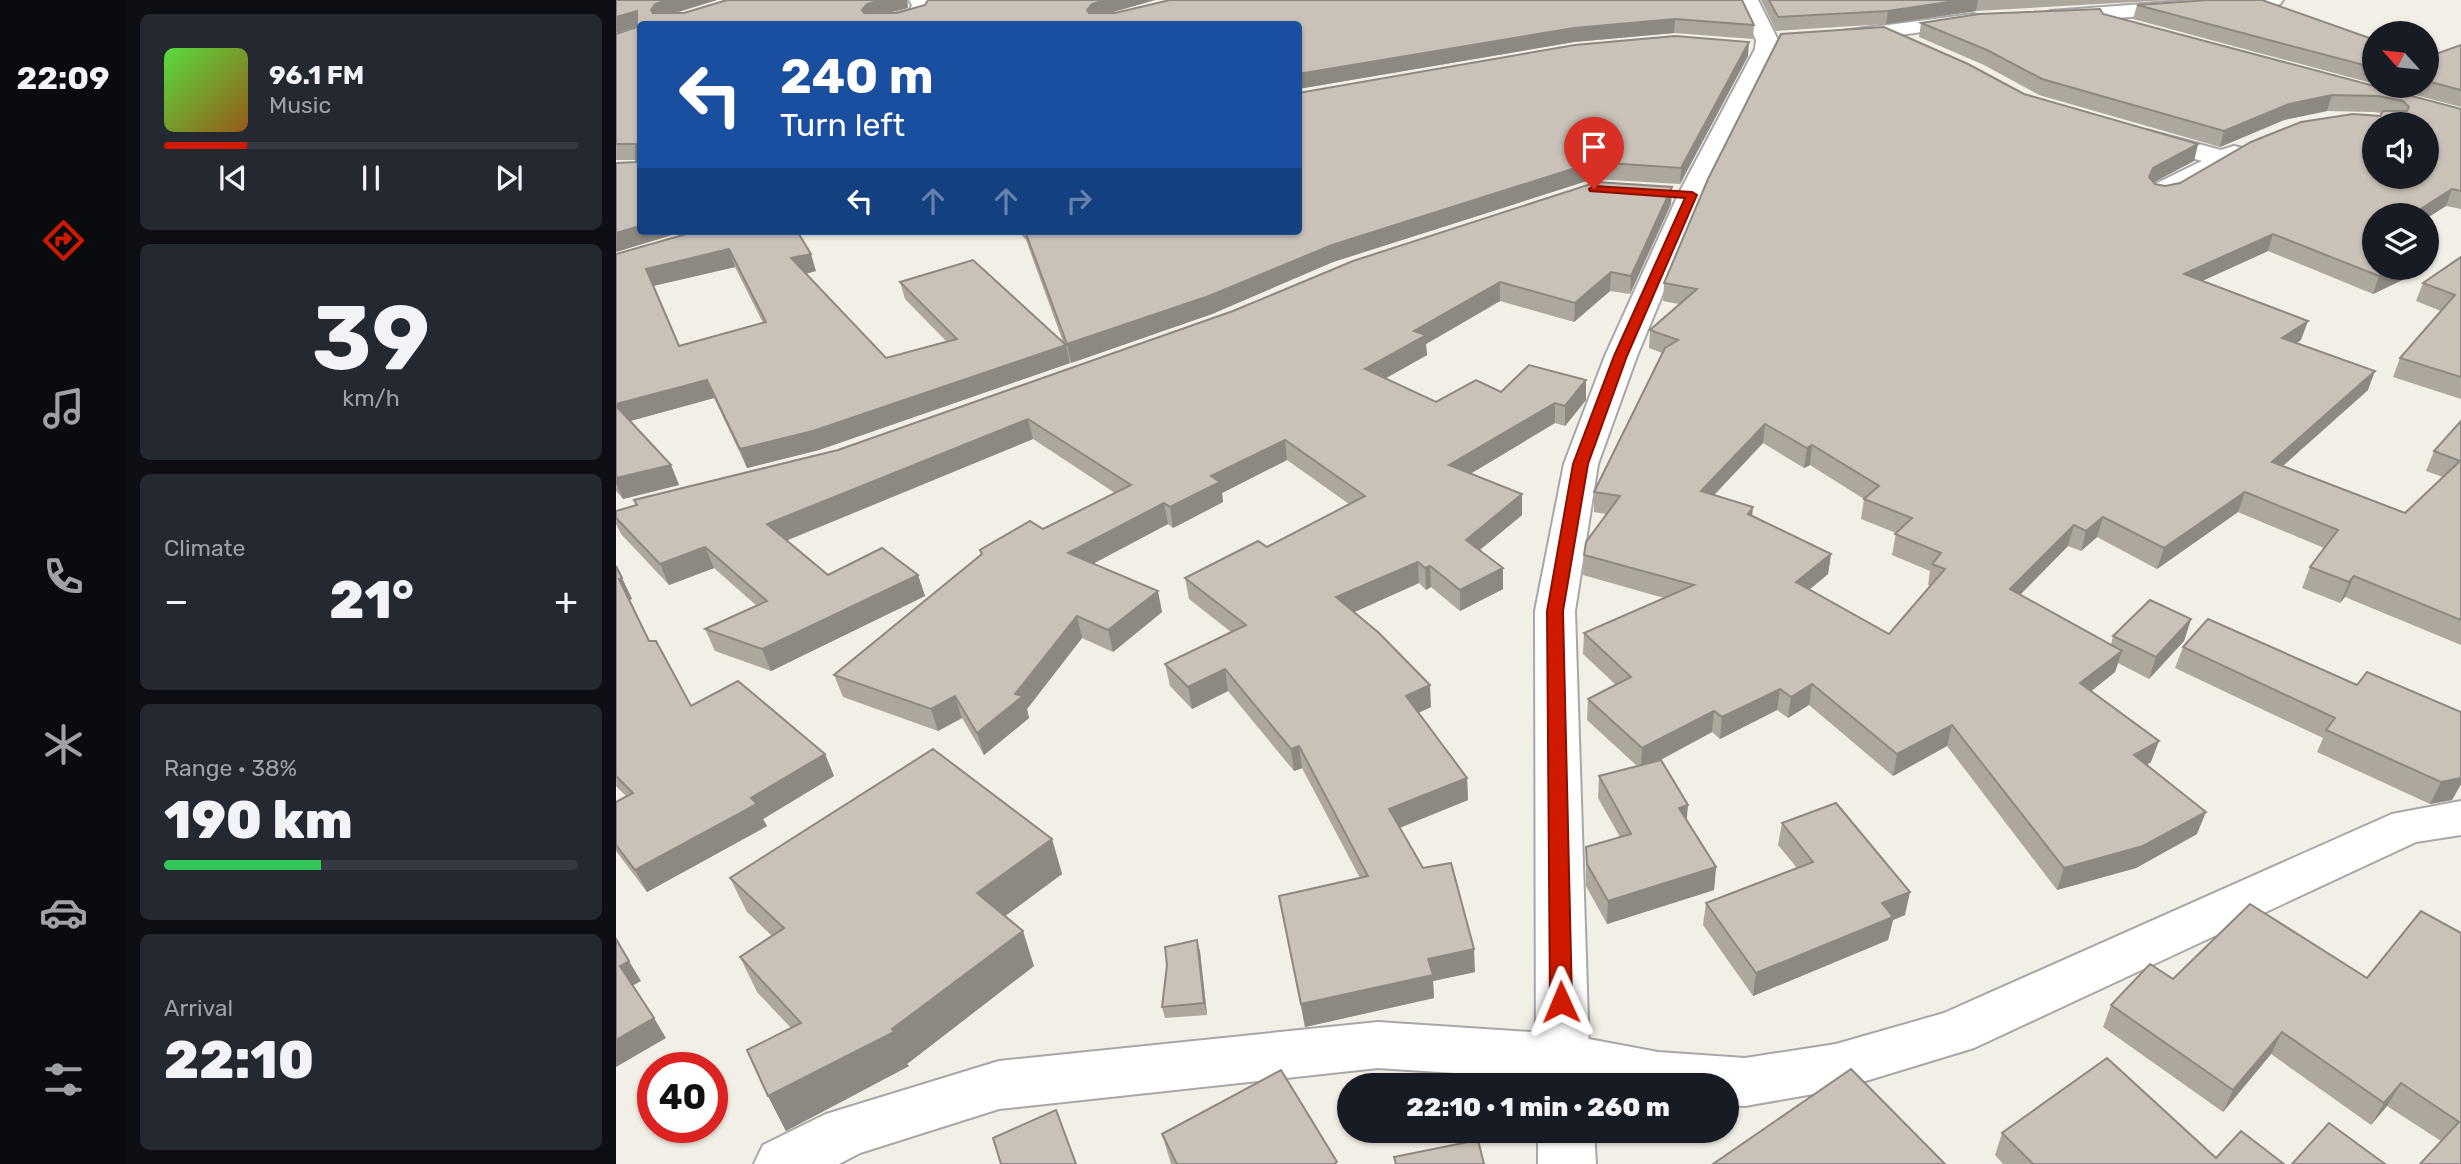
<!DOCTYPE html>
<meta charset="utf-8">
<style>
:root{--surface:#171b24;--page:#242831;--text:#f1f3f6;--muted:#9ea1a6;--line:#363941;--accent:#d01a00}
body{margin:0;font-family:Rubik,sans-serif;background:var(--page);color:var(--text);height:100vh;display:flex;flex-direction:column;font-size:26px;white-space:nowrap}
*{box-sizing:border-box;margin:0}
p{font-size:23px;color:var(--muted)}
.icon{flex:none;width:38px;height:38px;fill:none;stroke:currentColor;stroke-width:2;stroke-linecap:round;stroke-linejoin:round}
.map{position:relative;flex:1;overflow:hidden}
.drawer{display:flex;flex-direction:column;gap:14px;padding:14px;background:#0d0f14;width:490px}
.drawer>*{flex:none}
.banner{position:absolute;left:21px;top:21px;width:665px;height:214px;border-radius:7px;box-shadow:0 2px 5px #0004;background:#1a4fa0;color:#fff;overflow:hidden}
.needle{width:46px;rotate:297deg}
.fabs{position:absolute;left:1746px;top:21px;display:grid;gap:14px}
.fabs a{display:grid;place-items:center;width:77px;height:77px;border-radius:50%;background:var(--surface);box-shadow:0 2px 5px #0004;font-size:35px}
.speed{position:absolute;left:21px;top:1052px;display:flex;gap:14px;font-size:35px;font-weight:700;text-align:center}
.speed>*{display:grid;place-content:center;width:91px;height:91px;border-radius:50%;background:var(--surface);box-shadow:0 2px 5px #0004;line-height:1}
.speed .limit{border:10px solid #d22;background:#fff;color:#111}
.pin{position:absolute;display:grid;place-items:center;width:60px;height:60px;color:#fff;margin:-72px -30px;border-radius:50% 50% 50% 0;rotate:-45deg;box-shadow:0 0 7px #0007}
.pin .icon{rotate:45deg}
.me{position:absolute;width:77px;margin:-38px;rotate:359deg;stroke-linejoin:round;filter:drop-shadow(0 0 5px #0008)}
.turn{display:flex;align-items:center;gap:24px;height:147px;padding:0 28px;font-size:32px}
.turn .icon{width:91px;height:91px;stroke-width:2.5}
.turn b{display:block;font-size:49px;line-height:60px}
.lanes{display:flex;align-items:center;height:66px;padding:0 28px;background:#0003;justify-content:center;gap:35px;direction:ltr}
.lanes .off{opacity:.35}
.big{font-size:52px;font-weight:800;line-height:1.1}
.drawer .tile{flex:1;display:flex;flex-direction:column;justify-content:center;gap:10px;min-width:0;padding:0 24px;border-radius:10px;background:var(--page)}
.drawer .dial{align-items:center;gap:0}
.dial b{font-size:91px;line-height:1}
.song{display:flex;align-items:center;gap:21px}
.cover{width:84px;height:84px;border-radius:10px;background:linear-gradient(135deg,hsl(110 70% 55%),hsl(30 70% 35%))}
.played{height:7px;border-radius:4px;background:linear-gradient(90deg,var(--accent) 20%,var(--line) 20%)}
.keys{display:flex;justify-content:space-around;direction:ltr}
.heat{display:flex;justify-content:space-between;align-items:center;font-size:38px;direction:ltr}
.charge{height:10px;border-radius:5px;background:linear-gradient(90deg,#34c759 38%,var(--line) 0)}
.trip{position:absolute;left:721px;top:1073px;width:402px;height:70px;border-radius:35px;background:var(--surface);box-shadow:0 2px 5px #0004;font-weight:800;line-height:70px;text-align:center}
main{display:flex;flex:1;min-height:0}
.dock{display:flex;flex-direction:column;width:126px;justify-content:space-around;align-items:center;background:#090b0e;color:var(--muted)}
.dock .icon{width:49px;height:49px}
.dock .selected{color:var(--accent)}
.dock b{font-size:32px;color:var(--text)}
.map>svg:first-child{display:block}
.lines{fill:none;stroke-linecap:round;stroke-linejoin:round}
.minor-casing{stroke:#a7a7a7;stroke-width:4}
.tertiary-casing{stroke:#a7a7a7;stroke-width:4}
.minor{fill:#fff;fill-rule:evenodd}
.tertiary{fill:#fff;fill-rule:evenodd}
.wall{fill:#aea79e;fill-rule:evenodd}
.shaded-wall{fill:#8d8881}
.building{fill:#cac2b8;stroke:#8d8881;stroke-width:2;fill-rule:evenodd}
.route{fill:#d01a00;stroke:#871100;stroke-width:2}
</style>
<main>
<nav class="dock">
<b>22:09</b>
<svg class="icon selected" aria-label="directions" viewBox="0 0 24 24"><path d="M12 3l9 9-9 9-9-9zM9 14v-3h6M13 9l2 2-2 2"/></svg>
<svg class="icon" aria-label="music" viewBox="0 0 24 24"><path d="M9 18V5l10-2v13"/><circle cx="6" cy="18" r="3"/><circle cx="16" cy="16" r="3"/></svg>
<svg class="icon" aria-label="phone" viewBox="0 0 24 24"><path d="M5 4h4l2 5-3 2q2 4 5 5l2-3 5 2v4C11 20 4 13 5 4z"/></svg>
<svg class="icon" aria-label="climate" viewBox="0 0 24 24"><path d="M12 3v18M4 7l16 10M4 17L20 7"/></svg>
<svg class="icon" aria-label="car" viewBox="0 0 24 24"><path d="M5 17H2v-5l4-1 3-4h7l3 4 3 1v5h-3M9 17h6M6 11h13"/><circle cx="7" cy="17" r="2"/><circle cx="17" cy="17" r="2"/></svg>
<svg class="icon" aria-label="filters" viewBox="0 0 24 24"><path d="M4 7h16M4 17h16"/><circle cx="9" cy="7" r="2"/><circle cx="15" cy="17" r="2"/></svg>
</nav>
<section class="drawer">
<div class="tile">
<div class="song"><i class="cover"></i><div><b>96.1 FM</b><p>Music</p></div></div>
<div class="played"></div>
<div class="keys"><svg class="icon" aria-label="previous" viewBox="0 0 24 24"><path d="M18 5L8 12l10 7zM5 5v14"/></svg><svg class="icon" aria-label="pause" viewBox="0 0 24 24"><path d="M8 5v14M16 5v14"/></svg><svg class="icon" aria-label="next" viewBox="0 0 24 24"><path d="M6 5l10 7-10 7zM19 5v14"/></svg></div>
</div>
<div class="tile dial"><b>39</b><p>km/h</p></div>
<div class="tile"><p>Climate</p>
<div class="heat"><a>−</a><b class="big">21°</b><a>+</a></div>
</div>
<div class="tile"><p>Range · 38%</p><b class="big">190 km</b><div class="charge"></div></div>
<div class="tile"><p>Arrival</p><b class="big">22:10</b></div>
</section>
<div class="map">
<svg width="1845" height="1164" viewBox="0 0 1845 1164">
<rect width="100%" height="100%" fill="#f1efe6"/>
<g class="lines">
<defs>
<g id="minor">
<path d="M293,0H315L317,3L310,18L285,24H252L255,20L294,10L296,5Z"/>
<path d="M1579,0H1667L1664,4L1657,6L1435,23L1428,21L1425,17L1428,13L1435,11Z"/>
<path d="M1357,14L1364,16L1367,20L1364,24L1226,43L1219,41L1216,37L1219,33L1226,31Z"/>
<path d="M1530,130L1605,150L1618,146L1627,148L1630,153L1627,158C1603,172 1562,204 1535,198L1531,192L1535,186L1586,161L1521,142L1518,137L1521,132Z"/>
<path d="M1845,801V835L1800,842L1358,1048L1220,1090L1129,1106L1111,1105V1085H970L946,1080L762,1068L383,1109L244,1153L223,1164H138L147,1145L210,1114L383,1061L762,1022L946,1034L1042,1052L1129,1058L1220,1044L1328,1013L1776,814Z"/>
</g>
<g id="tertiary">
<path d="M1122,0H1142L1162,40L1161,49L1088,195L1021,356L982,464L959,611L974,1085H920L919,611L948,464L989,356L1062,195L1139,49L1140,40Z"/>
<path d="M922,1130H978L980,1164H922Z"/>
</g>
</defs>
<use href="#minor" class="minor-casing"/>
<use href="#tertiary" class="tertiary-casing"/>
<use href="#minor" class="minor"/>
<use href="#tertiary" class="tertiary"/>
</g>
<g class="wall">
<path d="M0,0H101L60,13H68L111,0H291L292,8L273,13L539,0L495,13L1126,0L1138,25L1137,39L1058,33L958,42L682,89V24H24L69,231L0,252V163L20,162V160H0V34L21,27V26L0,33Z"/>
<path d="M1145,0H1553L1360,11L1270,24L1160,31Z"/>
<path d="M1521,5L1759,40V84L1517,19Z"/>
<path d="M1487,14L1845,109V209L1830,206L1811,218V215H1759V268L1801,273L1757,294L1652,251L1586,281L1685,340L1680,343L1752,390L1666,466L1789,513L1827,477L1810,471L1818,451L1845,421V645L1729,597L1724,603L1686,588L1694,567L1708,548L1622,512L1541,569L1481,537L1465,551L1452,546L1404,595L1495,645L1497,636L1575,619L1568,641L1533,679L1502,663L1499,672L1475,691L1535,762L1531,765L1581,834L1520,868L1441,890L1331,746L1277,776L1193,705L1172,718L1161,710L1104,739L1096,732L1045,760L1070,820L1100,867L1098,890L991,924L970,886V847L1004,837L982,798L983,776L1021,766L971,720L972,699L1000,685L967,654L968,633L1048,598L967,575L968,555L990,514L978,512V492L1046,353L1033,348L1034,330L1063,304L1047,301L1048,283L1408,94L1582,144L1578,161L1537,182L1539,184L1549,186L1564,183L1764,116L1766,113L1757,112L1711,111L1668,120L1604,147L1423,95L1368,65L1303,37L1305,23ZM1147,443L1188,468L1194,465L1248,499L1245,519L1280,533L1276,555L1314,571L1312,585L1315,586L1273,634L1193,590L1212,574L1215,554L1136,516L1098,495Z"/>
<path d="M1845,45V107L1765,86H1811V51L1820,54Z"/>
<path d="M1132,56L1064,184L977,179L717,262L596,314L455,363L453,359L454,363L203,450L131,468L98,398L14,421L55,465L63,485L7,499L0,491V254L81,231L200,271L189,274L270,358L330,341L289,299L284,282L447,342L410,240L402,231H682ZM119,267L147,323L63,346L37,286Z"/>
<path d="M1056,187L1055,204L1014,294L994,291L958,322L884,301L810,344L811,355L769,378L820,402L970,380V400L949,426L939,423L854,474L906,494V515L864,550L887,568V589L844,611L815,587L810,590L803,583L738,612L815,707L802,713L851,778L852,800L784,828L859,972L817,981L818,998L689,1027L667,918L663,896L744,878L686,768L678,771L612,691L576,709L554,686L549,664L615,632L573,599L569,578L651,547L733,504L671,460L606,493L607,502L557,528L552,524L477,564L546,612L497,652L466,638L411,709L413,718L368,755L346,718L322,731L227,697L218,675L365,555L364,550L427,529L499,493L417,439L170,541L212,575H302L309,596L155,671L99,651L89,629L141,606L98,568L53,585L5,534L0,524V511L20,505L18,500L222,450Z"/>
<path d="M1845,257V399L1777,377L1784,358L1825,311L1800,301L1807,283Z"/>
<path d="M0,566L16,599L13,600L33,641L75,706L209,754L218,776L147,819L151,826L31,892L0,851V802L10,796L0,786Z"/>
<path d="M1567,647L1741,685L1845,712V784L1836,800L1814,804L1701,752L1707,738L1559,668Z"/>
<path d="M1166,823L1289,915L1277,920L1272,940L1137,996L1087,925L1090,903L1181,868L1162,845Z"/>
<path d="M436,839L446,874L389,916L418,966L291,1064L293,1066L170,1131L152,1096L175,1028L141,992L124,957L156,936L131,912L114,878Z"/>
<path d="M1845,933V1164L1825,1141L1771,1106L1755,1125L1655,1054L1607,1112L1487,1027L1495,1005L1557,979L1751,978Z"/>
<path d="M581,940L584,952L591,1015L549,1018L546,1007L551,965Z"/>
<path d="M1386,1133L1600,1158L1668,1164H1387L1379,1155Z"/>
<path d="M546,1134L721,1164H555Z"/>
</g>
<g class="shaded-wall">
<path d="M52,0H101L44,17L35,10L39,4Z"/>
<path d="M266,0H291L292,8L254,17L246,10L251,4Z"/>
<path d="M489,0H539L478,17L471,10L476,4Z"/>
<path d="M1346,0H1362L1360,11L1270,24L1272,11Z"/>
<path d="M21,11L24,25L0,33V17Z"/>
<path d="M1059,19L1058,33L958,42L682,89V74L958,28Z"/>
<path d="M1133,42L1132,56L1064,184L1065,168Z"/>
<path d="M1716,95L1711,111L1668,120L1604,147L1608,131L1673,104Z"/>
<path d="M1582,144L1578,161L1533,185V177L1537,168Z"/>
<path d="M978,162L977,179L717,262L596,314L455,363L451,344L716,245Z"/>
<path d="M1056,187L1055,204L1014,294L1015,276Z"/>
<path d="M1836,189L1830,206L1811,218V215H1795Z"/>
<path d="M24,226V231H69L0,252V233Z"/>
<path d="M1657,234L1652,251L1562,292L1568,274Z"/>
<path d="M113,249L119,267L37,286L30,269Z"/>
<path d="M195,254L200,271L180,276L175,258Z"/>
<path d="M1781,268H1803L1801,273L1757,294L1763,276Z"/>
<path d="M995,272L994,291L958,322L959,303Z"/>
<path d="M884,282V301L810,344L811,355L751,389L749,369L798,331Z"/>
<path d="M1692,321L1685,340L1660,357L1666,338Z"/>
<path d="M450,345L454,363L203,450L131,468L124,449Z"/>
<path d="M1759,371L1752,390L1649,482L1656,462Z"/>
<path d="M91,380L98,398L7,423L0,407V404Z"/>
<path d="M970,380V400L949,426V406Z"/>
<path d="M939,403V423L834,486L833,465Z"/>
<path d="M412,419L417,439L159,545L151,524Z"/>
<path d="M1149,424L1147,443L1083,511L1085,491Z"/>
<path d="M669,440L671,460L606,493L607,502L557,528L554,507L595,476Z"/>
<path d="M1196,445L1194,465L1188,468L1191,448Z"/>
<path d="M55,465L63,485L7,499L0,483V478Z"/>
<path d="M1629,492L1622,512L1541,569L1548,548Z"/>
<path d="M906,494V515L850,561V540Z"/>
<path d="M548,503L552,524L457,574L452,553Z"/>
<path d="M1137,507L1135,527L1132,514Z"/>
<path d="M1487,517L1481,537L1465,551L1470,531Z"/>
<path d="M1458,525L1452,546L1389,610L1394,589Z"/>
<path d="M89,547L98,568L53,585L44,564Z"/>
<path d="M1215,554L1212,574L1177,603L1180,582Z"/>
<path d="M802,562L803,583L723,619L720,597Z"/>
<path d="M814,566L815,587L810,590L809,568Z"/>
<path d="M887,568V589L844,611V590Z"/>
<path d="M302,575L309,596L155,671L146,649Z"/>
<path d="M1738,576L1729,597L1724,603L1733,582Z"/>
<path d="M6,578L16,599L13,600L3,579Z"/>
<path d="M542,591L546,612L497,652L492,630Z"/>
<path d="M461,616L466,638L411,709L413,718L368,755L361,733L399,694Z"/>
<path d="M1575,619L1568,641L1533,679L1540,657Z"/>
<path d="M1506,651L1499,672L1458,705L1464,683Z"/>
<path d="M609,669L612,691L576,709L572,687Z"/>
<path d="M1196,684L1193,705L1172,718L1175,697Z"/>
<path d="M814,685L815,707L791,718L790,696Z"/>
<path d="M1164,689L1161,710L1104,739L1106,717Z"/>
<path d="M339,696L346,718L322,731L315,709Z"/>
<path d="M1098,711L1096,732L1025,770L1026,748Z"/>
<path d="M1336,725L1331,746L1277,776L1281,754Z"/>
<path d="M1543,741L1535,762L1510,776L1518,755Z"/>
<path d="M683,746L686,768L678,771L675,749Z"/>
<path d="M209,754L218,776L147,819L151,826L31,892L19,870L135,798Z"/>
<path d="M851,778L852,800L775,831L773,809Z"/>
<path d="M1845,778V784L1836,800L1814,804L1825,782Z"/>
<path d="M1072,805L1070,828L1063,808Z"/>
<path d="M1590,812L1581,834L1520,868L1441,890L1448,868Z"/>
<path d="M436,839L446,874L373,928L361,893Z"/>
<path d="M1100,867L1098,890L991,924L992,901Z"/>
<path d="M1294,892L1289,915L1277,920L1272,940L1137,996L1140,973L1266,903Z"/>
<path d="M407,931L418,966L291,1064L293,1066L170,1131L152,1096L276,1029Z"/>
<path d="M581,940L584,952L591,1015L588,1003Z"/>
<path d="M858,949L859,972L817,981L818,998L689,1027L685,1004L812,959Z"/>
<path d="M13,961L25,981L16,986L4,966Z"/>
<path d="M38,1018L50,1038L0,1067V1040Z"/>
<path d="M1666,1032L1655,1054L1607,1112L1617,1090Z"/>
<path d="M1785,1083L1771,1106L1755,1125L1768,1103Z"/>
</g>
<g class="building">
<path d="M0,0H52L39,4L35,10L37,13H68L111,0H266L251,4L246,10L248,13H281L309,5L312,0H489L476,4L471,10L473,13H499L554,0H1126L1138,25L1059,19L958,28L682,74V24H24V226L0,233V163L20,162V144H0V34L21,27V11L0,17Z"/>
<path d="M1153,0H1346L1272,11L1162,17Z"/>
<path d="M1592,0H1646L1759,40V68L1521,5Z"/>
<path d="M1484,9L1487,14L1845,109V191L1836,189L1795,215H1759V268H1781L1763,276L1657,234L1568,274L1692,321L1666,338L1759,371L1656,462L1789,513L1844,461L1818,451L1845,421V620L1738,576L1733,582L1694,567L1722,530L1629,492L1548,548L1487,517L1470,531L1458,525L1394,589L1506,651L1464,683L1543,741L1518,755L1590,812L1527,846L1448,868L1336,725L1281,754L1196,684L1175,697L1164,689L1106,717L1098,711L1026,748L972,699L1015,677L968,633L1078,585L968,555L970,542L1004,496L978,492L1049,348L1062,340L1034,330L1081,289L1048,283L1092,179L1165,34L1268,27L1352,64L1408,94L1582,144L1537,168L1533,177L1539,184L1549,186L1564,183L1635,142L1685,122L1737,114L1764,116L1767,111H1791L1793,107L1787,101L1762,96L1716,95L1673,104L1608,131L1426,79L1371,50L1305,23L1363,14ZM1759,124H1811V177H1759ZM1149,424L1191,448L1196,445L1263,486L1248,499L1296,518L1279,534L1325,553L1316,564L1329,569L1273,634L1180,582L1215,554L1132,514L1137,507L1085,491Z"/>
<path d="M1059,36L1133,42L1065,168L978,162L716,245L593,296L451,344L409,231H682V93L959,45Z"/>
<path d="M1845,45V90L1811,81V51L1820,54Z"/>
<path d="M981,182L1056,187L1015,276L995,272L959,303L884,282L798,331L810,335L749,369L820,402L860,380L885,392L913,365L970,380L949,406L939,403L833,465L906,494L850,540L887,568L844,590L814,566L809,568L802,562L720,597L763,633L814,685L790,696L851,778L773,809L807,868L835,863L858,949L812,959L817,975L685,1004L663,896L752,876L683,746L675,749L609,669L572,687L549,664L630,625L569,578L642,541L651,547L749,496L669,440L595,476L604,482L554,507L548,503L452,553L542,591L492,630L461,616L399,694L407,696L361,733L339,696L315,709L218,675L366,554L364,550L414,521L427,529L515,485L412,419L151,524L212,575L266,548L302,575L146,649L89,629L151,601L89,547L44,564L0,518V511L21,505L18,500L222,450L617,311L737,261Z"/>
<path d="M81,231H181L195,254L175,258L270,358L341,339L284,282L357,260L450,345L197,431L124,449L91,380L0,404V254ZM113,249L150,322L63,346L30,269Z"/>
<path d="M1845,257V377L1784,358L1839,295L1807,283Z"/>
<path d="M0,406L55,465L0,478Z"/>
<path d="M0,566L6,578L3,579L33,641H40L75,706L122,681L209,754L135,798L141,804L19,870L0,845V802L17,793L0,776Z"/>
<path d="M1534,600L1575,619L1540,657L1497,636Z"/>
<path d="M1592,619L1741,685L1751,672L1845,712V778L1825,782L1710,730L1719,718L1567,647Z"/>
<path d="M317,749L436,839L361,893L407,931L276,1029L278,1032L152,1096L131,1050L185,1023L124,957L168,928L114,878Z"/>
<path d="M1045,760L1072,805L1063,808L1100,867L992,901L971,864L970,847L1015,834L983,776Z"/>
<path d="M1220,803L1294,892L1266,903L1277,917L1140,973L1090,903L1197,862L1166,823Z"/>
<path d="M1634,904L1751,978L1805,911L1845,933V1164H1804L1843,1122L1785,1083L1768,1103L1666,1032L1617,1090L1495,1005L1534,964L1557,979Z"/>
<path d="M0,939L13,961L4,966L38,1018L0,1040Z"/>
<path d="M581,940L588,1003L546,1007L551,965L549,947Z"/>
<path d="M1491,1058L1600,1158L1625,1131L1668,1164H1417L1386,1133Z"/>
<path d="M1235,1069L1329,1164H1097Z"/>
<path d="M665,1070L721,1162L718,1164H561L546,1134Z"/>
<path d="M440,1110L460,1164H385L377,1138Z"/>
<path d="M1713,1123L1769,1164H1676Z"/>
<path d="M862,1140L868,1164H780L778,1157Z"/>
</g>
<path class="route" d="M978,186L1076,192L1081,195L1011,356L972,464L947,611L956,1002L953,1008L945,1011L938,1008L934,1002L931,611L957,464L998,356L1069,198L974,191L973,189Z"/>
</svg>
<div class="fabs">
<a><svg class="needle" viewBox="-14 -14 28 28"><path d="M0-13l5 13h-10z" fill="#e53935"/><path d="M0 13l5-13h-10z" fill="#9ea1a6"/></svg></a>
<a><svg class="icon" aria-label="sound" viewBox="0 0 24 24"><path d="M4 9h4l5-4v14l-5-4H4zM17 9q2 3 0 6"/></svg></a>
<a><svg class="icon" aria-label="layers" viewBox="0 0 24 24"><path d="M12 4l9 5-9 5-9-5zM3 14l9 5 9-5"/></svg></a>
</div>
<div class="speed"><div class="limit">40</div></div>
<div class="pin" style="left:978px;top:189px;background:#d93025"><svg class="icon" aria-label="arrive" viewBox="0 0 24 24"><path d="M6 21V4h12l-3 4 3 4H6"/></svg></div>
<svg class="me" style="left:945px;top:1002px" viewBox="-20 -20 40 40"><path d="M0-17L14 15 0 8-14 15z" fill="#d01a00" stroke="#fff" stroke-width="4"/></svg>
<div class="trip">22:10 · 1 min · 260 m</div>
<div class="banner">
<div class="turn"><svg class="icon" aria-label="left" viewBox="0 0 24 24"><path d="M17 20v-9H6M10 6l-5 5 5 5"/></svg><div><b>240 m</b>Turn left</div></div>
<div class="lanes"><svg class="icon" aria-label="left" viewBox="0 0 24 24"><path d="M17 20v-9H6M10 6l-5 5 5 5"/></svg><svg class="icon off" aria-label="ahead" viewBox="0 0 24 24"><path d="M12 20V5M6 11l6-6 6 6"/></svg><svg class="icon off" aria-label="ahead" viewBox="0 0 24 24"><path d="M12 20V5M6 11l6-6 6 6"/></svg><svg class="icon off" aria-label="right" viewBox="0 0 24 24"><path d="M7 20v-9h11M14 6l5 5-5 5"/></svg></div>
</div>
</div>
</main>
